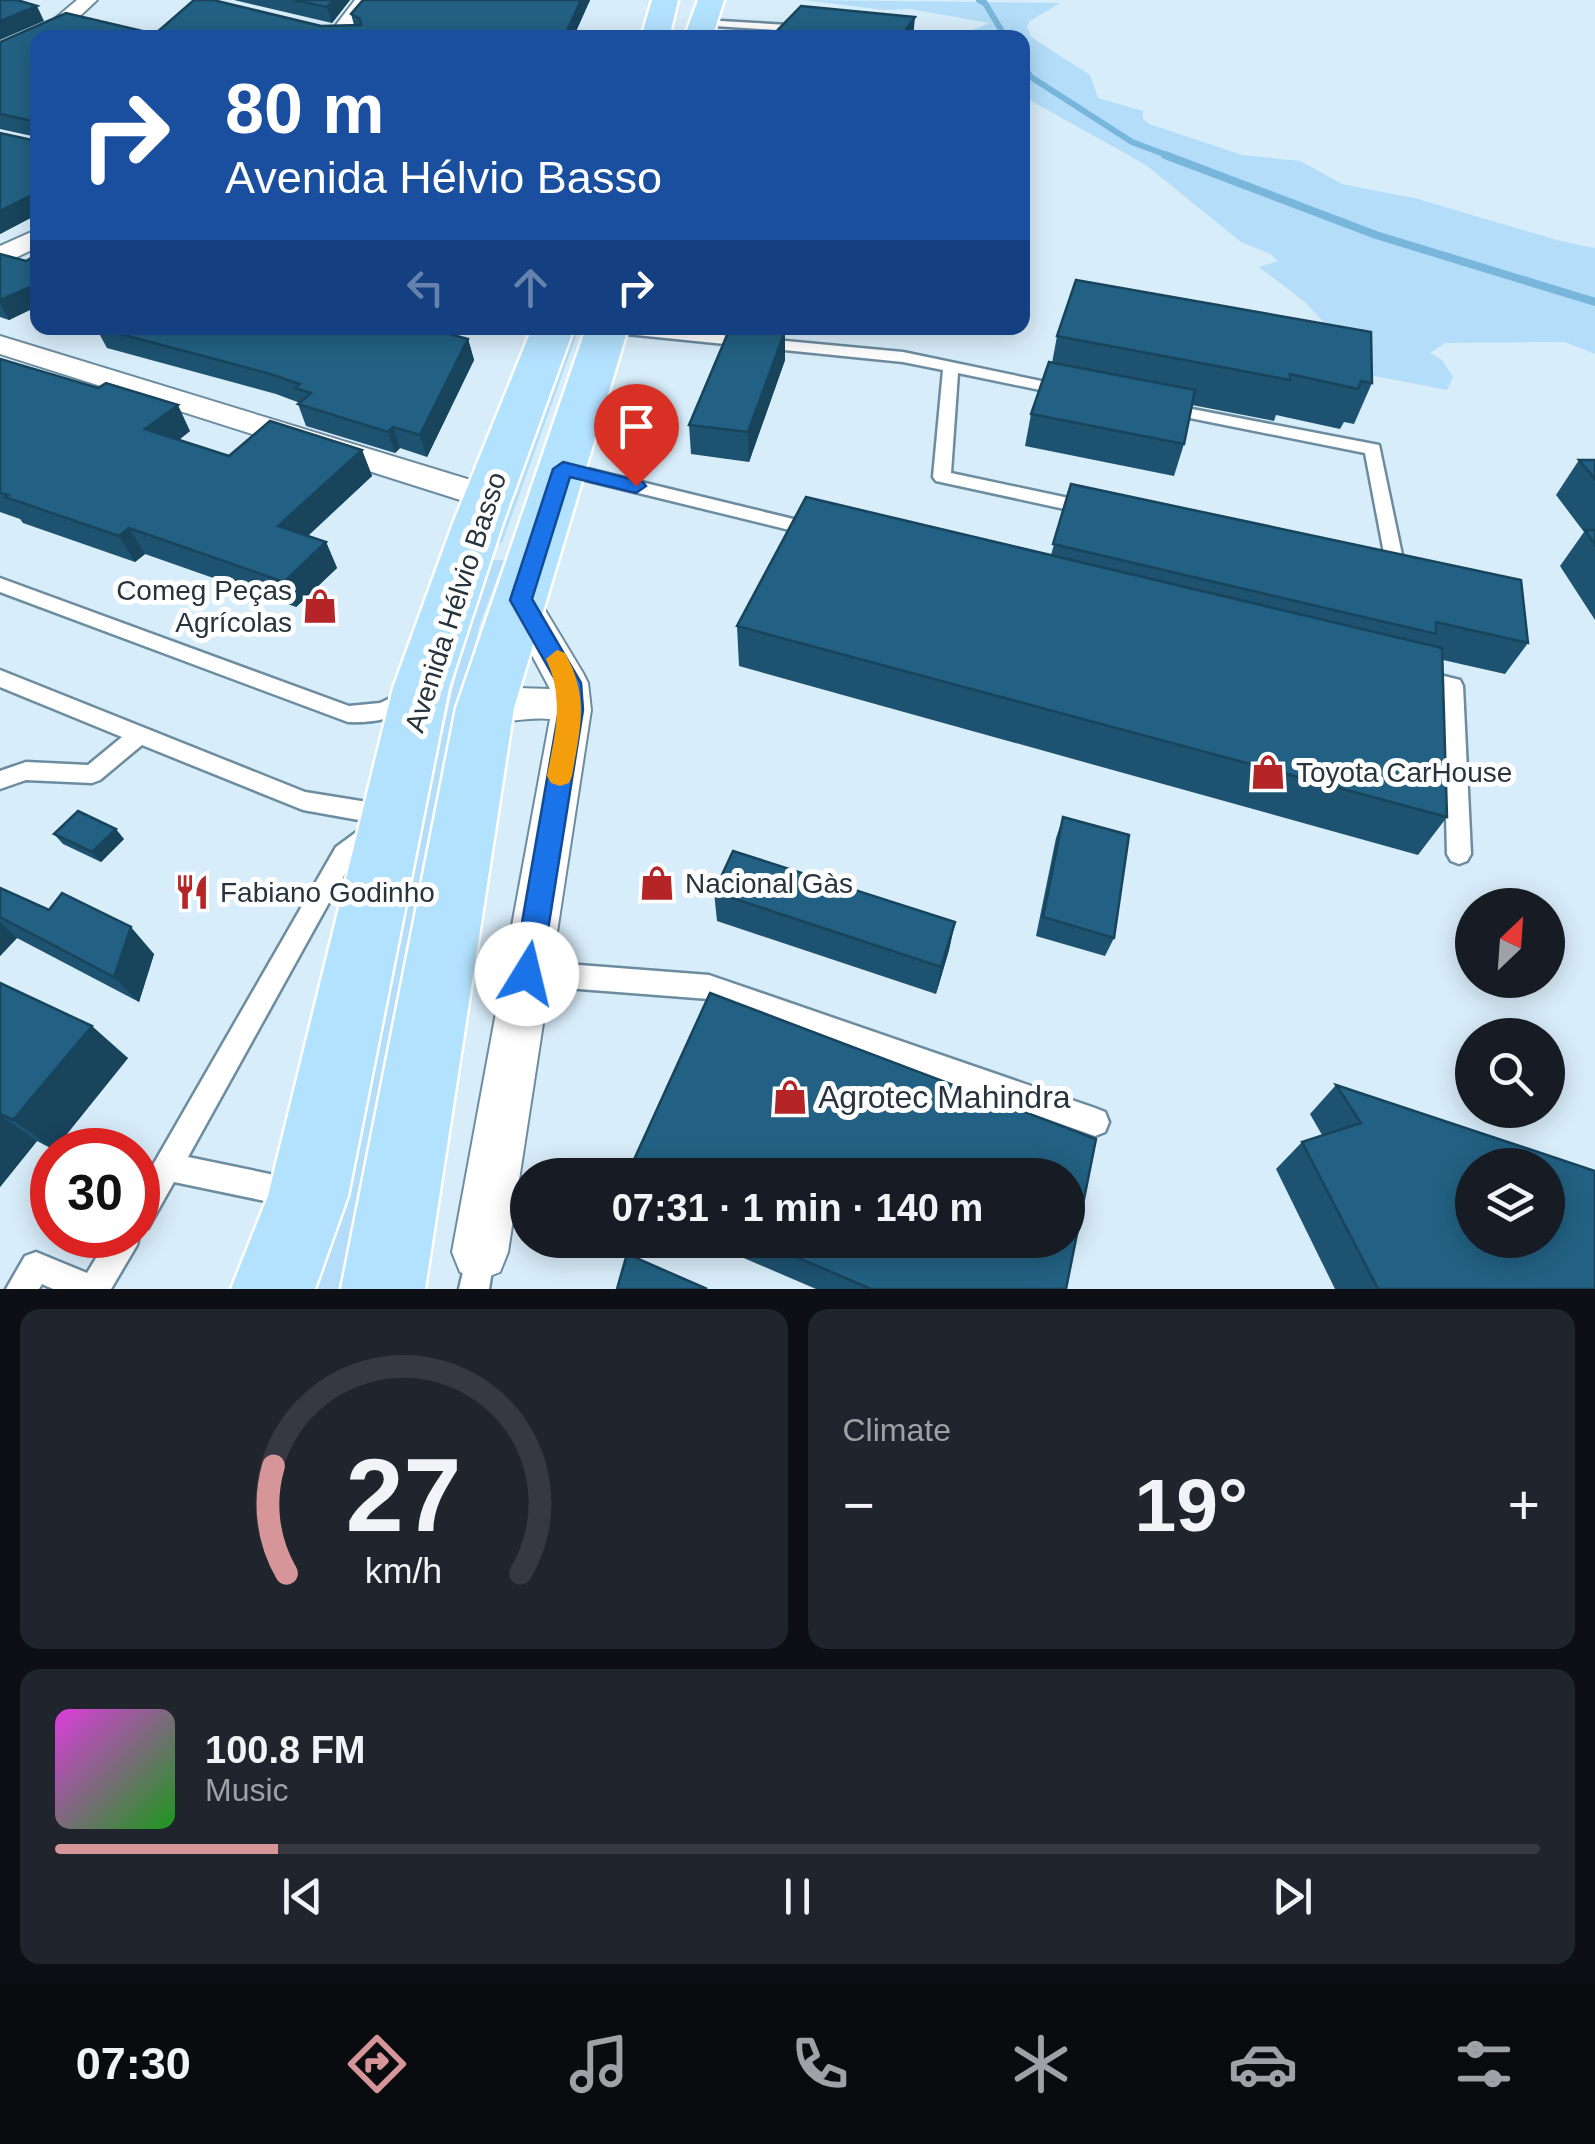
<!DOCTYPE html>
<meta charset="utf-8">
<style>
:root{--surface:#171b24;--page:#20242c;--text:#f1f3f6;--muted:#9ea1a6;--line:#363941;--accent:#d69699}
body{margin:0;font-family:Helvetica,sans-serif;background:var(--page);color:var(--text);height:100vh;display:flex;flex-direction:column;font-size:38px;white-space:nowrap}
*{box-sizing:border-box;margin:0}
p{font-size:32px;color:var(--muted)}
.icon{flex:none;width:55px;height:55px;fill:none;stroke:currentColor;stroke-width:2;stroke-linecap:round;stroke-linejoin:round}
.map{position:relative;height:1289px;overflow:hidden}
.details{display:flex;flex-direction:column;gap:20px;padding:20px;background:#0d0f14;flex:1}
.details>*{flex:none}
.hud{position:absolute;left:30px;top:30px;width:1000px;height:305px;border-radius:20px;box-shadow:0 5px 25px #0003;background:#1a4fa0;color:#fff;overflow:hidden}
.needle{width:65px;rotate:25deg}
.controls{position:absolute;left:1455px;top:888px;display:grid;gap:20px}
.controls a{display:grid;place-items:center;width:110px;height:110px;border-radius:50%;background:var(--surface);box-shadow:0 5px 25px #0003;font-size:50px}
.speed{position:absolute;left:30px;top:1128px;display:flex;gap:20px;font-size:50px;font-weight:700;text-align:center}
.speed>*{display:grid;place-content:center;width:130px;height:130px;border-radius:50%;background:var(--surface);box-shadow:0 5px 25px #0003;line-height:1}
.speed .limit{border:15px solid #d22;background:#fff;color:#111}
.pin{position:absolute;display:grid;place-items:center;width:85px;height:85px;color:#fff;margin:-102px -42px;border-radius:50% 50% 50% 0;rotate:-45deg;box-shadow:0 0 10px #0007}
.pin .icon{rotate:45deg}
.me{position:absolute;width:110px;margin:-55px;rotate:9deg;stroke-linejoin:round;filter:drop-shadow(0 0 8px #0008)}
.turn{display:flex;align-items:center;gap:35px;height:210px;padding:0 30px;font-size:45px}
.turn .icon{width:130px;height:130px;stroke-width:2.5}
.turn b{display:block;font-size:70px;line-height:85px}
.lanes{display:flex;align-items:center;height:95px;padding:0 30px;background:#0003;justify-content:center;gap:50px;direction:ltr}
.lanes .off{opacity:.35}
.big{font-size:75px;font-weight:800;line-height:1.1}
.details .tile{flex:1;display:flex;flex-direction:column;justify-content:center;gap:15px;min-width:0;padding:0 35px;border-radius:20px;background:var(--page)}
.details .dial{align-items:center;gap:0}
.dial svg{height:260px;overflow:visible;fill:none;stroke:var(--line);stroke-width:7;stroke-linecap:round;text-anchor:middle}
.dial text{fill:var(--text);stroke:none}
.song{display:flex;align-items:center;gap:30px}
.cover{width:120px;height:120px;border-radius:15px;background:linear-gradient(135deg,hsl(300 70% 55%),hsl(120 70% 35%))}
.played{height:10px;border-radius:5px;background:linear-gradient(90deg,var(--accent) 15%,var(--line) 15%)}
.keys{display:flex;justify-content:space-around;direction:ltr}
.heat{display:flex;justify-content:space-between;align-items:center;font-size:55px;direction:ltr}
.details .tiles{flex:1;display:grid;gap:20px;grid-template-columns:1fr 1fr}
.tile:last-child{grid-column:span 2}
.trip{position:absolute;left:510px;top:1158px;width:575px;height:100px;border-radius:50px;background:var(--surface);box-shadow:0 5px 25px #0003;font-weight:800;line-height:100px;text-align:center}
.tabs{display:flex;height:160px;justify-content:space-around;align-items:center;background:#090b0e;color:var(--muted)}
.tabs .icon{width:70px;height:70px}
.tabs .current{color:var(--accent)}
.tabs b{font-size:45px;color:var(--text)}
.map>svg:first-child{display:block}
.green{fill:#b3ddf8}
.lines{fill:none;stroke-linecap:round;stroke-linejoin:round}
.stream-far1{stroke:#78b6db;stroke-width:6}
.stream{stroke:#78b6db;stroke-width:8}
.service-casing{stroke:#6c8ca0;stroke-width:5}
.minor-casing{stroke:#6c8ca0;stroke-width:4}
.primary-casing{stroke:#fff;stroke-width:5}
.service{fill:#fff;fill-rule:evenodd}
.minor{fill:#fff;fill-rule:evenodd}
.primary{fill:#b3e2fe;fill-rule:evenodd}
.wall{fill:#1d5371}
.shaded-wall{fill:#18445c}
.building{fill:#226183;stroke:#18445c;stroke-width:2.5;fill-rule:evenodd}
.route{fill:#1a73e8;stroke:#114b97;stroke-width:2.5}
.slow{fill:#f59e0b}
.labels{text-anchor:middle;stroke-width:10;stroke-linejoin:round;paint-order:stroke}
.poi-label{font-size:28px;fill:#27343d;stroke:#fff;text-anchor:start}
.street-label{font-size:28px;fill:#27343d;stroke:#fff}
.near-poi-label{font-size:32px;fill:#27343d;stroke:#fff;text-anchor:start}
</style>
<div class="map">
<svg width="1595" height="1289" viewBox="0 0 1595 1289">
<rect width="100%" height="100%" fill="#d8edfa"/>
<g class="green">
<path d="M803,0L1060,3L1030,21L1027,27L1031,37L1090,75L1098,98L1143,111V119L1149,124L1242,155L1300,161L1342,184L1418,199L1560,241L1595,248V354L1565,342L1445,343L1430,353L1442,360L1453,377L1447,390L1364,374V366L1305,302L1259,267L1278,261L1271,254L1241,242L1146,165L1026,98L1022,38L954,37L990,23L910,9L884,10Z"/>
<path d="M572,328H579L502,543H493Z"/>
<path d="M483,560H504L480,624L423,863L348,1289H313Z"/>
</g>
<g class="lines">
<g class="stream-far1">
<path d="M979,0L985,3L1006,38"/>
<path d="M1022,64L1031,77L1132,142L1172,157"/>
</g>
<path class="stream" d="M1165,155L1376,235L1595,302"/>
<defs>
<g id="service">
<path d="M703,20L806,26L811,29L806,32L699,25Z"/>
<path d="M600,328H648L903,352L1070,387L1072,390L1064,395L958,373L951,473L1092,503L1101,509L1092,515L936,481L933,477L943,370L903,362L607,332Z"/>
<path d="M1166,404L1379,445L1406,574L1404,579L1397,581L1388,574L1365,453L1160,412L1158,409Z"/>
<path d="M563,463L818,525L827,531L818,537L557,473L554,469L557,465Z"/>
<path d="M0,578L349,706L380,703L408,690L415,692L418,698C404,719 372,723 348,722L0,592Z"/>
<path d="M0,670L305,792L386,805L394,808L397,815L394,822L384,824L386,830L383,837L352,861L188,1157L294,1179L304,1183L308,1193L304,1203L294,1207L174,1182L148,1228L140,1232L137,1245L111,1289H53L42,1284L39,1289H6L25,1256L36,1252L87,1273L110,1235H138V1191L336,847L370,822L303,810L142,745L100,780L92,783L26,780L0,789V771L26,762L88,765L122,737L0,687Z"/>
<path d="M1420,670L1460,680L1463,686L1471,854L1467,861L1459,864L1451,861L1447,854L1443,691L1413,684L1410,678L1413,672Z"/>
<path d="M527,961L709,975L1095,1108L1105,1112L1109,1122L1105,1132L1095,1136L709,999L527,985L518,981L514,973L518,965Z"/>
<path d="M480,1237L490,1242L495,1252L489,1289H459L470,1242Z"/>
</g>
<g id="minor">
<path d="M77,0H97L65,30L38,38V42L0,57V44L51,22Z"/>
<path d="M355,0H374L345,38H326Z"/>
<path d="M38,229V247L0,265V246Z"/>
<path d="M0,336L500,489L505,497L500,505L488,508L476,505L0,354Z"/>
<path d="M520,586L533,590L583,673L588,683L591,710L508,1252L500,1272L480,1280L460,1272L452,1252L550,719C523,716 496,727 471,719L465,708L471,697L518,688L550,689L502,599L507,590Z"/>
</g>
<g id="primary">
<path d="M652,0H678L669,38H641Z"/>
<path d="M698,0H724L712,38H684Z"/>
<path d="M532,328H574L503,523L449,688L348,1196L315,1289H231L268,1196L393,688L453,523Z"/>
<path d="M586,328H628L514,708L425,1289H341L456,708Z"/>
</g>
</defs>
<use href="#service" class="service-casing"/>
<use href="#minor" class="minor-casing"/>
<use href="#primary" class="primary-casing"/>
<use href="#service" class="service"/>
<use href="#minor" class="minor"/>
<use href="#primary" class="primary"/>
</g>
<g class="wall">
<path d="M194,0H213L321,26L354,25L351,14L363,0H590L573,38H38V214L0,234V133L32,140V136L0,129V42L66,13L155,34Z"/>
<path d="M234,0H350L332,23Z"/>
<path d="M0,254L26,261L38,254V306L9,320L0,317Z"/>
<path d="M96,328L435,330L468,339L474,360L427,457L400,448L395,453L306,426L298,404L300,403L276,394L107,348Z"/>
<path d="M730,328H785L783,331L785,360L749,462L691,454L689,425Z"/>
<path d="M1057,336L1372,383L1354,424L1344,422L1340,429L1276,415L1274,421L1192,405L1184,444L1174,476L1025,446L1031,414L1052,363Z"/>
<path d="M0,359L190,431L179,440L229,456L362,450L372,476L308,536L326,542L337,568L296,607L145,554L135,562L23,523L20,519L0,512Z"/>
<path d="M1579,460H1595V620L1560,566L1584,532L1556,495Z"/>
<path d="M1071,484L1528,643L1505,674L1443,660L1447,817L1418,855L739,666L737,626L1051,555Z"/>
<path d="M1063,817L1114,938L1105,956L1036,936L1056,838Z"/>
<path d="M54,834L124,839L101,862L63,844Z"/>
<path d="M0,888L49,910L154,954L139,1002L17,938L0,956Z"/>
<path d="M714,892L955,922L949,950L936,994L717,921Z"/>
<path d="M0,983L128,1058L54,1150L37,1141L0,1187Z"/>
<path d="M1336,1085L1595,1289H1335L1276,1169L1302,1142L1322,1135L1310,1114Z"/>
<path d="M702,1240H1068L1066,1289H816Z"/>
</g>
<g class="shaded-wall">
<path d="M334,0H350L332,23L327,7Z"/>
<path d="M581,0H590L573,38H564Z"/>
<path d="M37,6L44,21L0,40V21Z"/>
<path d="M915,17L913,38H900Z"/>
<path d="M38,192V214L0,234V211Z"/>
<path d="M30,287L38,300V306L9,320L0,304V300Z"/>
<path d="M785,331V360L749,462L748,432Z"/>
<path d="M468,339L474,360L427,457L420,435Z"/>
<path d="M178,405L190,431L159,455L145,429Z"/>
<path d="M393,427L400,448L395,453L388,432Z"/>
<path d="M362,450L372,476L290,552L278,526Z"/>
<path d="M129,528L145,554L135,562L119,536Z"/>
<path d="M326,542L337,568L296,607L284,582Z"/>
<path d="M116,829L124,839L101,862L92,852Z"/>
<path d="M0,922L17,938L0,956Z"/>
<path d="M955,922L949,950L936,994L941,967Z"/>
<path d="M131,927L154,954L139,1002L114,977Z"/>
<path d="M92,1026L128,1058L54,1150L13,1120Z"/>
<path d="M0,1115L37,1141L0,1187Z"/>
</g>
<g class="building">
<path d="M0,0H17L37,6L0,21Z"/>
<path d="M194,0H213L321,26L361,25L360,19L351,14L363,0H581L564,38H38V192L0,211V133L32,140L33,121L0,114V42L66,13L155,34Z"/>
<path d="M294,0H334L327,7Z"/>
<path d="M801,6L915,17L900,38H770Z"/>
<path d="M0,254L26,261L38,254V289L30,287L0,300Z"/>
<path d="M1076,280L1371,332L1372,383L1361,381L1358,389L1290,374V380L1057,336Z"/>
<path d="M98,328H428L468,339L420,435L393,427L388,432L298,404L311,393L295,388L300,384L267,373Z"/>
<path d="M730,328H773L772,330L785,331L748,432L689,425Z"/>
<path d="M0,359L98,388L106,383L178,405L145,429L229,456L270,421L362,450L278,526L326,542L284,582L129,528L119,536L5,497L8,495L0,493Z"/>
<path d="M1049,362L1195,390L1184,444L1031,414Z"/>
<path d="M1579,460H1595V479Z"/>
<path d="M1071,484L1521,580L1528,643L1436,622V634L1053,544Z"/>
<path d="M806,497L1442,648L1447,817L737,626Z"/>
<path d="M1585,530H1595V545Z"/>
<path d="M78,811L116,829L92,852L54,834Z"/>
<path d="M1063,817L1129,835L1114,938L1043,917Z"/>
<path d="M733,851L955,922L941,967L714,892Z"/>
<path d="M0,888L49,910L62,893L131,927L114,977L0,917Z"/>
<path d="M0,983L92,1026L13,1120L0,1114Z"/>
<path d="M710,993L1096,1139L1066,1289H871L757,1240H1068V1175H627Z"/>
<path d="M1336,1085L1595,1171V1289H1378L1302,1142L1361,1123ZM1472,1165H1548V1240H1472Z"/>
<path d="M627,1254L707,1289H617Z"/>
</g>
<path class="route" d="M563,462L643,482L646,486L636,493L570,477L532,599L581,683L583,710L541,974L537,983L527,987L517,983L513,974L559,710L557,683L510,600L553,469Z"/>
<path class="slow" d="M557,650L565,653C590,698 580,728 572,776L569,783L560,786L551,783L547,776C555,734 565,699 546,659Z"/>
<defs>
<symbol id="shop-bare" viewBox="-9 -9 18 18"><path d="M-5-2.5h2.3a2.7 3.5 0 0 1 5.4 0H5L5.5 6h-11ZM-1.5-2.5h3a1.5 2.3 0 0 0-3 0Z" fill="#b52527" stroke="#fff" stroke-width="2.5" paint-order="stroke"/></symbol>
<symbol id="restaurant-bare" viewBox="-9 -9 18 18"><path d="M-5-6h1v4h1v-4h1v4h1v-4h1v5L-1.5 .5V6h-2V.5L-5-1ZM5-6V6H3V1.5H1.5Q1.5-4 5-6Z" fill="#b52527" stroke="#fff" stroke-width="2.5" paint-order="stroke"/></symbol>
</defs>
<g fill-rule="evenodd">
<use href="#shop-bare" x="295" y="581" width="50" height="50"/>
<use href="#shop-bare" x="1243" y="747" width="50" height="50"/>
<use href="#shop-bare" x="632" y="858" width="50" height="50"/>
<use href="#restaurant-bare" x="167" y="867" width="50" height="50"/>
<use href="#shop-bare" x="765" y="1072" width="50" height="50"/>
</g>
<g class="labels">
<g class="poi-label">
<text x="292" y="600" text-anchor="end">Comeg Peças<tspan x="292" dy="32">Agrícolas</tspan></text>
<text x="1296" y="782">Toyota CarHouse</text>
<text x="685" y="893">Nacional Gàs</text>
<text x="220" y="902">Fabiano Godinho</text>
</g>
<g class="street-label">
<text transform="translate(455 602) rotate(-72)" y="10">Avenida Hélvio Basso</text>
</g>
<g class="near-poi-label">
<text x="818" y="1108">Agrotec Mahindra</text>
</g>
</g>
</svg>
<div class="controls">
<a><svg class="needle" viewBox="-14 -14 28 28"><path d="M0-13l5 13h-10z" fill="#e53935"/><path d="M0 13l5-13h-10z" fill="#9ea1a6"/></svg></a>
<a><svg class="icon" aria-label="search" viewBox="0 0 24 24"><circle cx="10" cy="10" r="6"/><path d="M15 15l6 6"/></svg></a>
<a><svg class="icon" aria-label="layers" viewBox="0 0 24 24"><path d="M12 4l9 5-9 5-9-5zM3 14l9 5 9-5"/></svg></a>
</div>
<div class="speed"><div class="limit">30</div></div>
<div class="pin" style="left:636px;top:486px;background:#d93025"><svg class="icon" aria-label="arrive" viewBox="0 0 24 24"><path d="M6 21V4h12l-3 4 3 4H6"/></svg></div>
<svg class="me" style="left:527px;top:974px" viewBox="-20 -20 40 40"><circle r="19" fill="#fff"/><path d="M0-13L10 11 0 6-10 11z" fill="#1a73e8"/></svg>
<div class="trip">07:31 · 1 min · 140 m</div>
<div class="hud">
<div class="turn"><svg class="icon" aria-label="right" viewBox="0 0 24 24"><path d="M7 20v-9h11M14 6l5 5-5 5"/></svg><div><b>80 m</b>Avenida Hélvio Basso</div></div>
<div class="lanes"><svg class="icon off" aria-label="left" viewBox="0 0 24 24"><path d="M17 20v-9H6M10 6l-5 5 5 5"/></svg><svg class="icon off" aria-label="ahead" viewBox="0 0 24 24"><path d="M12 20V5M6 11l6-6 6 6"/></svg><svg class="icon" aria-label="right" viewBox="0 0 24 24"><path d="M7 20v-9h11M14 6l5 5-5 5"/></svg></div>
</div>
</div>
<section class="details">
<div class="tiles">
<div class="tile dial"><svg viewBox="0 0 100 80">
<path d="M14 69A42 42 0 1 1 86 69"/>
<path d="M14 69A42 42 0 0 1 10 36" stroke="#d69699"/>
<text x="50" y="56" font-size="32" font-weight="700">27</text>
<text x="50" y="72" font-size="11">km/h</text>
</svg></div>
<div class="tile"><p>Climate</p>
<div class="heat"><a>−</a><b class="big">19°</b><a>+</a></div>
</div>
<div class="tile">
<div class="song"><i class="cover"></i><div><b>100.8 FM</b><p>Music</p></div></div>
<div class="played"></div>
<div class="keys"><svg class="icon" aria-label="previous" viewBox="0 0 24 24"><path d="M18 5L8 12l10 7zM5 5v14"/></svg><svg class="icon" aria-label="pause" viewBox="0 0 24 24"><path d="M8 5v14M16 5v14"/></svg><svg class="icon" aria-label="next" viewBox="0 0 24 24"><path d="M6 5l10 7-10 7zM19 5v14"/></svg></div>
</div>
</div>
</section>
<nav class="tabs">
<b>07:30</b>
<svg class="icon current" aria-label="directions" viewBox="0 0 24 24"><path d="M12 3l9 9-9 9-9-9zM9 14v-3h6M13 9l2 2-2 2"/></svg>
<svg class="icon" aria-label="music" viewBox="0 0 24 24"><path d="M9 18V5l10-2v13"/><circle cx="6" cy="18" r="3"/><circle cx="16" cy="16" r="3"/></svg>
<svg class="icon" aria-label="phone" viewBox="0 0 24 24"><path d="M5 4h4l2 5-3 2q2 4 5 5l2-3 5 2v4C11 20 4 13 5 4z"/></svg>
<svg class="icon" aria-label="climate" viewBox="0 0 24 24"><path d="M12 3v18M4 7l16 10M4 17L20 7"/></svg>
<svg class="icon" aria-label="car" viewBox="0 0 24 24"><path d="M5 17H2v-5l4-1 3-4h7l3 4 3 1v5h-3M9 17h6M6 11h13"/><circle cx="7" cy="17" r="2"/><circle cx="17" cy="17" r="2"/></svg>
<svg class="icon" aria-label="filters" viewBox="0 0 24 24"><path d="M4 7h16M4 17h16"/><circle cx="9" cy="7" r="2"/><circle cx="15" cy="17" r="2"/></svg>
</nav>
